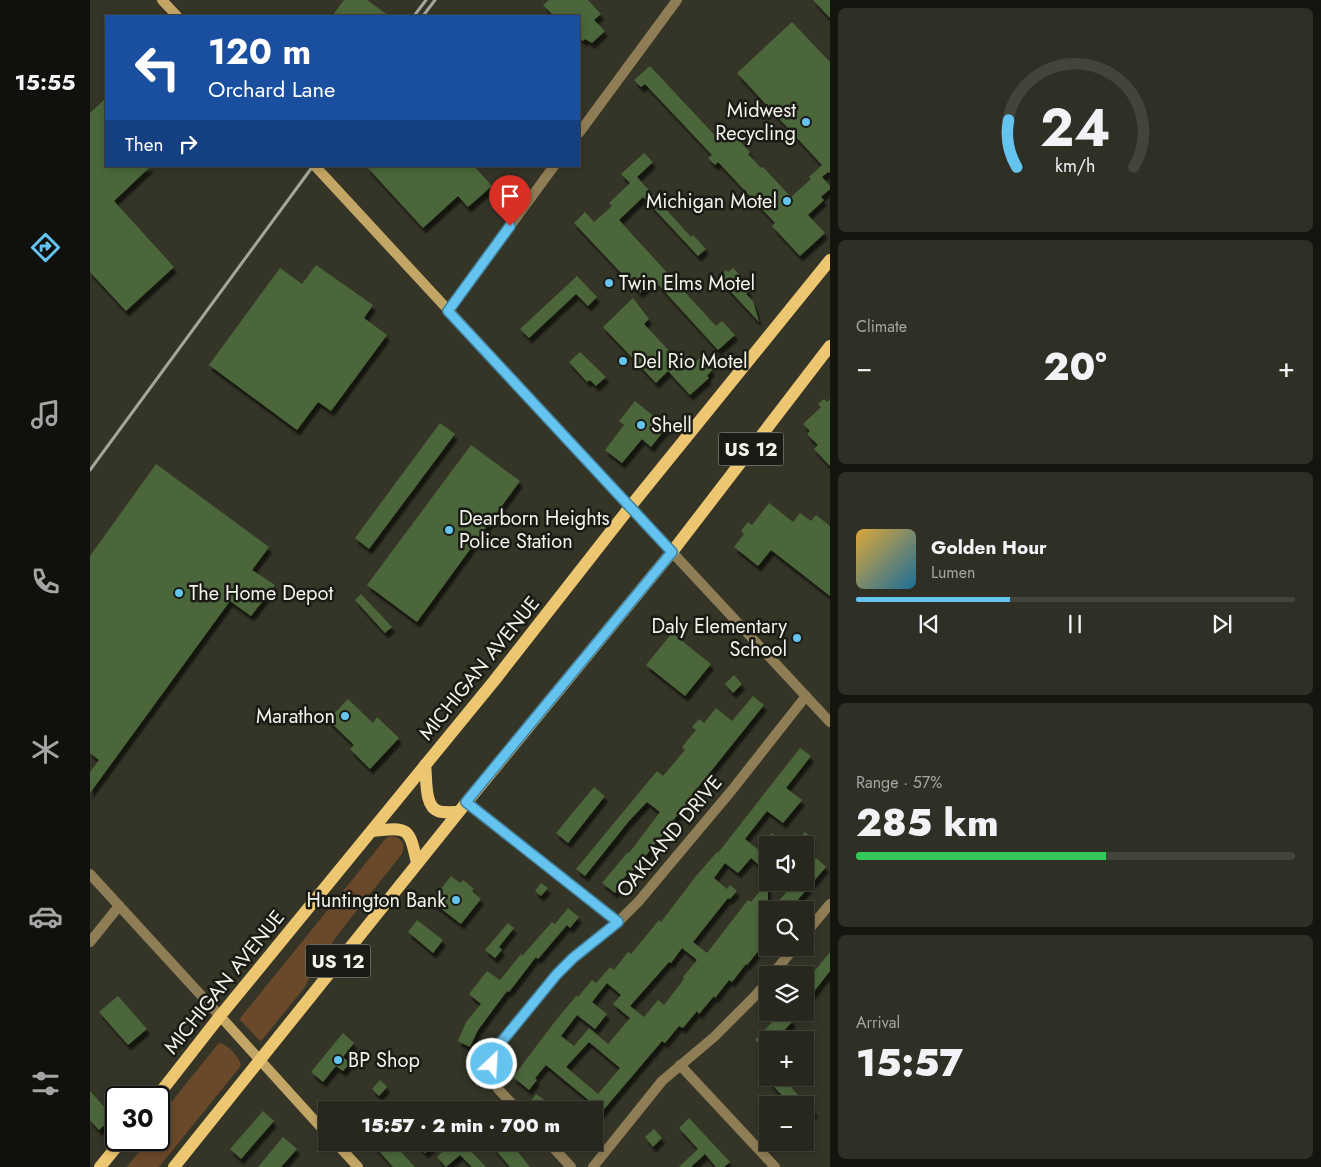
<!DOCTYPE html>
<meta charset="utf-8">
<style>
:root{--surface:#27271d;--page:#2f2f26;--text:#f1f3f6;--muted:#a4a5a4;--line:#43443b;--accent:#65c4ef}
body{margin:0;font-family:Jost,sans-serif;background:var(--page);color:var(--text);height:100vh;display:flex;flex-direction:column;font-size:19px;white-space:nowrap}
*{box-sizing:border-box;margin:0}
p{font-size:16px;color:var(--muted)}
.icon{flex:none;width:28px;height:28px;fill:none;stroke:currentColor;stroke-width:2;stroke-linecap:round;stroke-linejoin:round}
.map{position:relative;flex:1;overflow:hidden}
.panel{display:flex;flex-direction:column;gap:8px;padding:8px;background:#151510;width:491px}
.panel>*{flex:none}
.hud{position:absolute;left:15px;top:15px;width:475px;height:152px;border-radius:0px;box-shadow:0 2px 8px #0003,0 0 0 1px var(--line);background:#1a4fa0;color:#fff;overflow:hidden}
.buttons{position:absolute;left:669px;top:836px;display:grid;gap:10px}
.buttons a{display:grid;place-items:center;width:55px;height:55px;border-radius:0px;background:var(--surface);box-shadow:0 2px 8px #0003,0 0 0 1px var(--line);font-size:25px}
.speed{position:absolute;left:15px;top:1086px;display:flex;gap:10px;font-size:25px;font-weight:700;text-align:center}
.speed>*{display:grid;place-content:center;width:65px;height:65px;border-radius:50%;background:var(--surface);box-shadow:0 2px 8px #0003,0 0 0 1px var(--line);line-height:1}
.speed .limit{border:2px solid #111;border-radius:8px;background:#fff;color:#111}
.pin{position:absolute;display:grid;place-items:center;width:42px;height:42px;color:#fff;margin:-51px -21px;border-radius:50% 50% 50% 0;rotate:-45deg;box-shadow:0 0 5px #0007}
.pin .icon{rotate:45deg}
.me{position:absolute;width:55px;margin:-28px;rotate:25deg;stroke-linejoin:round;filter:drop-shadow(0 0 4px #0008)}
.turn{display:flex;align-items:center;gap:18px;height:105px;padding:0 20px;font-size:22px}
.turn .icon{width:65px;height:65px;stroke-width:2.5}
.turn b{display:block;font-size:35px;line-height:42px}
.then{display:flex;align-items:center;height:48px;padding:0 20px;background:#0003;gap:10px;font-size:19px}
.big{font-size:38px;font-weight:800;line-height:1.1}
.panel .tile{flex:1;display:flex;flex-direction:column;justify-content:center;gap:8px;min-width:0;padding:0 18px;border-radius:8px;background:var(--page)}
.panel .dial{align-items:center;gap:0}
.dial svg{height:130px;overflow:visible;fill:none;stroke:var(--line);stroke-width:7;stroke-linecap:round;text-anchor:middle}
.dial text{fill:var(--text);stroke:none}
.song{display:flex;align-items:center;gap:15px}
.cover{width:60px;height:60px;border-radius:8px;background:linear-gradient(135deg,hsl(40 70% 55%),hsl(200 70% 35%))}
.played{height:5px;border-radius:2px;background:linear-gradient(90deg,var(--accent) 35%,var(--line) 35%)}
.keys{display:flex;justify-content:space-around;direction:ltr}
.heat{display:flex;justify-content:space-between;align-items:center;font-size:28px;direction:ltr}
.charge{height:8px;border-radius:4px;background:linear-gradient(90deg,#34c759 57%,var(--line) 0)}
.trip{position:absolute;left:228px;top:1101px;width:285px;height:50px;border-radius:0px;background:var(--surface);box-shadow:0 2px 8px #0003,0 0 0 1px var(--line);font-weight:800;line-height:50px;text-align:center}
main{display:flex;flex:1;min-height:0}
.menu{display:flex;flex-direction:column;width:90px;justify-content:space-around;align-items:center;background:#10100c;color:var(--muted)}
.menu .icon{width:35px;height:35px}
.menu .on{color:var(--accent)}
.menu b{font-size:22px;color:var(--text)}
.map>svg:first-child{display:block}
.green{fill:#6a482a}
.building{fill:#4c663a;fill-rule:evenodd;filter:url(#shadow)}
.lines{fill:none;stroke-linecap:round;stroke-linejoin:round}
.street{stroke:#8f7d55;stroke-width:10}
.secondary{stroke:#c3a665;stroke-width:10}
.primary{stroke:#ecc670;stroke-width:12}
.rail{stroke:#a6a79c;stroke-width:3}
.route-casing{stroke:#427f9b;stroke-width:12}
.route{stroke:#65c4ef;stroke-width:9}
.poi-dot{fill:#65c4ef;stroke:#1b1b15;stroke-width:2}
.labels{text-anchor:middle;stroke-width:5;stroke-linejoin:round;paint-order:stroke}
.shield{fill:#1b1b15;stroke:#b2b2aa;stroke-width:1}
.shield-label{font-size:19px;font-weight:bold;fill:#f2f3ea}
.poi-label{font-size:20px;fill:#f2f3ea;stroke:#1b1b15;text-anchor:start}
.street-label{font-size:20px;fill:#f2f3ea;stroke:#1b1b15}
</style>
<main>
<nav class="menu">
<b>15:55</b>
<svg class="icon on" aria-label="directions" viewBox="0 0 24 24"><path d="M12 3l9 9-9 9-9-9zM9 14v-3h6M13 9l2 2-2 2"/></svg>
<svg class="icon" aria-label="music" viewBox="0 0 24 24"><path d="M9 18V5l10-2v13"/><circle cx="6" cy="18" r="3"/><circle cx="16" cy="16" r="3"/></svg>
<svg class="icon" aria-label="phone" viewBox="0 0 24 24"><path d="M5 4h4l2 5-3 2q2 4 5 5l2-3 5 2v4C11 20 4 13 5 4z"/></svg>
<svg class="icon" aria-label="climate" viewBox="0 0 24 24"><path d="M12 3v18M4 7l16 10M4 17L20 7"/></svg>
<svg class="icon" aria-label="car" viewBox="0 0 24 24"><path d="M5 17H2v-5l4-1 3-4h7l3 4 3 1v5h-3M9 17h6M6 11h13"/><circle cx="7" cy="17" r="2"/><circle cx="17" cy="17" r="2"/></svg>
<svg class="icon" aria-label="filters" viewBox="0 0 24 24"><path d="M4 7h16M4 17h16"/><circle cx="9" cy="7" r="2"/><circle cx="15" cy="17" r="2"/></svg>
</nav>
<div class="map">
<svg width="740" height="1167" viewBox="0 0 740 1167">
<defs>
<filter id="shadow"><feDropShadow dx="3" dy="5.5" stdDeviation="1" flood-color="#0009"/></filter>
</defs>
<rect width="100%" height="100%" fill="#343427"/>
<g class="green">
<path d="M302,836C312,838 316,844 312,854L249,933L222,972L215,987L172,1040L170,1041L150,1020L151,1017L296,838Z"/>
<path d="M131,1043C139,1046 148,1056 151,1064L150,1067L69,1167H37L58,1140H69L70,1116L128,1044Z"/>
</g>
<g class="building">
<path d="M254,0H277L299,16H242Z"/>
<path d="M459,0H498L511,14L504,20L515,31L502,43L495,39L493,41L489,37V16H464L453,5Z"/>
<path d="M723,0H740V18Z"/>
<path d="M702,22L740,62V173L738,172L732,177L740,186V189L731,197L734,200L718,215L735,233L710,256L682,226L685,223L628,162L625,165L618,158L622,155L555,84L551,87L544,80L560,66L631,142L641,132L660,152L658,154L671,168L673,167L701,197L721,179L719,177L732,165L647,73Z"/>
<path d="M16,98V166H61L24,201L84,267L36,311L0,272V113Z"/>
<path d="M554,153L563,162L547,177L601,237L603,235L616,249L608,256L553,197L529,220L626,326L632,321L645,335L628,350L564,280L550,293L484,223L495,212L504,222L522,206L519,203L540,183L531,174Z"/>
<path d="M276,166H384L402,186L378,207L368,196L333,228Z"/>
<path d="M226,265L283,305L274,318L297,335L241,411L228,402L207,430L119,365L190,268L212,284Z"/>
<path d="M643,268L650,275L648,278L659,291L656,294L663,301L669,322L628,278L636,270L638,272Z"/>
<path d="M487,276L507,297L498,306L486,294L439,338L430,329Z"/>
<path d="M543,298L559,319L554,324L597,370L611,357L622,370L617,376L619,378L600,395L578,371L566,383L513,327Z"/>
<path d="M490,352L516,377L506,386L500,380L497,382L479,362Z"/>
<path d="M734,399L737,402L740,399V466L724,449L728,445L717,434L720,431L713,424L731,407L728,404Z"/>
<path d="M545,401L577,427L561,447L552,439L532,463L515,450L534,425L529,421Z"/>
<path d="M350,423L365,434L279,549L265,538Z"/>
<path d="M381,445L430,481L327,622L277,585Z"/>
<path d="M66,464L179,547L162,570L185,585L161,616L140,601L0,793V772L9,760L0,753V556Z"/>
<path d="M679,503L703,522L710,513L721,521L726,515L740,526V596L681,550L668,566L644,547L654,534L651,531L658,522L662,525Z"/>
<path d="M271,594L302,627L295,633L265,600Z"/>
<path d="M582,633L621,664L595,696L556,665Z"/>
<path d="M644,675L652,684L643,693L635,684Z"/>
<path d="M663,696L674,705L601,796L603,797L574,831L575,832L544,870L539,872L529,884L530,886L525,893L512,883L538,852L539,853L570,812L557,802L539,821L495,876L486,869L567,771L573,776L595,750L592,747L606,730L602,727L609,719L614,723L626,708L642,721Z"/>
<path d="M258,699L283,723L287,717L309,738L280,769L260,749L264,745L238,720Z"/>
<path d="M710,748L721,756L696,788L712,800L693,823L677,811L655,839L676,856L669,865L661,858L648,873L635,863L624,878L637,889L640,885L647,891L640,899L638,898L603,942L617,953L658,900L661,902L678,882V939L657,965L656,964L642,982L639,980L625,998L624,996L609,1014L607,1011L593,1028L589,1026L575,1043L572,1041L504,1121V1110H496L502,1103L456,1065L445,1078L447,1080L439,1090L423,1077L463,1024L486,996L488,997L502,980L506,983L520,967L524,970L538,952L541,954L569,920L571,922L606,876L627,852L628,853ZM592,948L607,960L593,977L594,979L574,1005L568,1000L554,1017L540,1006L579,962L581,963ZM517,983L531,995L523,1004L540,1018L518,1044L499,1028L484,1046L471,1036L487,1015L505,1029L517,1014L502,1002ZM499,1042L530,1068L508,1094L476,1067Z"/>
<path d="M504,787L515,796L478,843L466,833Z"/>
<path d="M715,832L723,839L717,847L708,840Z"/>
<path d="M682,833L696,845H672Z"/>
<path d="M726,858L736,867L699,910H695L687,903L705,882H715V871Z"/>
<path d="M361,876L370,883L373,880L384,889L382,891L391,899L371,924L341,901Z"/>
<path d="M451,883L458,888L451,896L445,891Z"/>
<path d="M478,908L489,917L480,928L477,925L448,959L446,957L419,992L417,991L388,1030L380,1047L368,1041L376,1022L391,1004L379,994L397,971L410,980L431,954L432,956L462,922L465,924Z"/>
<path d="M327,920L353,940L343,953L318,932Z"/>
<path d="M418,923L424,928L409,947L412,950L405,958L395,950Z"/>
<path d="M740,952V971L715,1003V980L722,972L723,973Z"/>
<path d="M28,996L57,1029L38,1045L9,1012Z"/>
<path d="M692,1012L703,1021L685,1040H678V1050L665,1040Z"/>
<path d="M253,1033L264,1043L253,1057L260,1063L253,1071L246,1066L233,1082L221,1072Z"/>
<path d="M676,1078H693L708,1095L699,1103Z"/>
<path d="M290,1080L297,1087L289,1096L282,1089Z"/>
<path d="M0,1091L23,1117L9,1130L0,1120Z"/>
<path d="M446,1094L457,1102L464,1110H449L440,1102Z"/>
<path d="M715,1100L725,1112L715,1121Z"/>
<path d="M173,1111L184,1121L151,1159L140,1149Z"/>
<path d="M599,1118L640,1162L634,1167H626L615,1154L601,1167H589L608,1149L589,1128Z"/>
<path d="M564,1129L572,1138L563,1147L555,1137Z"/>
<path d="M193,1137L207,1149L191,1167H168Z"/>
<path d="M281,1142H302L325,1167H303Z"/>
<path d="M325,1142H347L335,1153Z"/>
<path d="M362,1142H382L377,1147L396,1167H382L370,1155L356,1167L347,1157Z"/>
<path d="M399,1142H420L440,1167H420Z"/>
</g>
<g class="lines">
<g class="street">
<path d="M489,133L587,0"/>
<path d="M358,311L464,166"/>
<path d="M582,552L740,722"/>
<path d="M376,803L528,922"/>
<path d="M0,874L130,1016"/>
<path d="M715,934L740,904"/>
<path d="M0,942L29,906"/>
<path d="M682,975L704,948"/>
<path d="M590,1065L685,1167"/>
<path d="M428,1110L408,1089L402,1076V1064L409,1046L467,974L483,959L528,922L549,901L642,790L716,696"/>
<path d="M458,1142L481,1167"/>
<path d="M503,1167L572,1081L624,1037L664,997L678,981"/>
</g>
<g class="secondary">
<path d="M72,0L87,16"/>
<path d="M225,166L582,552"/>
<path d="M130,1016L236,1133"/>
<path d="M245,1142L268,1167"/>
</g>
<g class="primary">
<path d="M335,765C337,778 334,806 348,811C354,813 363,812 368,812"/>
<path d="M282,831C319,827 319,827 327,863"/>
<path d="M66,1098L130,1016L404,681L540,507L740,260"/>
<path d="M10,1167L32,1140"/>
<path d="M84,1167L376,803L582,552L740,346"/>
</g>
<g class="rail">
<path d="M324,16L336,0"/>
<path d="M333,16L345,0"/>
<path d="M0,470L223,166"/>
</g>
</g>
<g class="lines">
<defs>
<path id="route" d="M402,1064L408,1046L467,974L483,958L528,922L376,802L582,552L358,311L420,226"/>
</defs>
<use href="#route" class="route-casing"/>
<use href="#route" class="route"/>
</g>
<g class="poi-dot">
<circle cx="716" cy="122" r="5"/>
<circle cx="697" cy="201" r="5"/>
<circle cx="519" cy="283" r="5"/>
<circle cx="533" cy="361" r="5"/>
<circle cx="551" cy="425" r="5"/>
<circle cx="359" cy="530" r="5"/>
<circle cx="89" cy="593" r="5"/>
<circle cx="707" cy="638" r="5"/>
<circle cx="255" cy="716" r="5"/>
<circle cx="366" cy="900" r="5"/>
<circle cx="248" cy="1060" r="5"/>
</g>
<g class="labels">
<g class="shield">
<rect x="628.5" y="432.5" width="65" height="33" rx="4"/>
<rect x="215.5" y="944.5" width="65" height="33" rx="4"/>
</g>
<g class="shield-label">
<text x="661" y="456">US 12</text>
<text x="248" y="968">US 12</text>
</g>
<g class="poi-label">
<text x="706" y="117" text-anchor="end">Midwest<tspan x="706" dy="23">Recycling</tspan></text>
<text x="687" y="208" text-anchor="end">Michigan Motel</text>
<text x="529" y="290">Twin Elms Motel</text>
<text x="543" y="368">Del Rio Motel</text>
<text x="561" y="432">Shell</text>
<text x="369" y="525">Dearborn Heights<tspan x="369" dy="23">Police Station</tspan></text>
<text x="99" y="600">The Home Depot</text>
<text x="697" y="633" text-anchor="end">Daly Elementary<tspan x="697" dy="23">School</tspan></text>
<text x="245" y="723" text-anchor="end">Marathon</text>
<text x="356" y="907" text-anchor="end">Huntington Bank</text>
<text x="258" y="1067">BP Shop</text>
</g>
<g class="street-label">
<text transform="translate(389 668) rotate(-51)" y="7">MICHIGAN AVENUE</text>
<text transform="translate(579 836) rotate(-50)" y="7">OAKLAND DRIVE</text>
<text transform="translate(134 982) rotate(-51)" y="7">MICHIGAN AVENUE</text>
</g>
</g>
</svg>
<div class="buttons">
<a><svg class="icon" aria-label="sound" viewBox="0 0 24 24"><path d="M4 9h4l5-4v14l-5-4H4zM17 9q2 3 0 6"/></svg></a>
<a><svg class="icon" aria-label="search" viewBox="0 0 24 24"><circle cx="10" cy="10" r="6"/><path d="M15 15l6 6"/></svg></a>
<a><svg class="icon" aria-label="layers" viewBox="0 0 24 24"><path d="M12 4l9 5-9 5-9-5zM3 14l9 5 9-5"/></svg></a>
<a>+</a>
<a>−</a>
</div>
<div class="speed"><div class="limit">30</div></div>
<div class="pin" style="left:420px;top:226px;background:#d93025"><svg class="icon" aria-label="arrive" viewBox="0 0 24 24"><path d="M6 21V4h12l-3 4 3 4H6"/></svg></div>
<svg class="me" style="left:402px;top:1064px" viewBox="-20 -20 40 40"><circle r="17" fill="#65c4ef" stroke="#fff" stroke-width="3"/><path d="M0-11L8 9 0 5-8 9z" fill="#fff"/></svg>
<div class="trip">15:57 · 2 min · 700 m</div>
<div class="hud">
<div class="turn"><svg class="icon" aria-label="left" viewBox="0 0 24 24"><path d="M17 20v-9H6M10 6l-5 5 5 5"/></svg><div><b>120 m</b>Orchard Lane</div></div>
<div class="then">Then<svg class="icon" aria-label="right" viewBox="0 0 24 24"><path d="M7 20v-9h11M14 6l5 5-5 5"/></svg></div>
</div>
</div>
<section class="panel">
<div class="tile dial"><svg viewBox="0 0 100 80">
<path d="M14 69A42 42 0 1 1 86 69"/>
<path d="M14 69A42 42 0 0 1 9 40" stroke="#65c4ef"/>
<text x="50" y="56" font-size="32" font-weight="700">24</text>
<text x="50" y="72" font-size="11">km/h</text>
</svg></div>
<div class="tile"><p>Climate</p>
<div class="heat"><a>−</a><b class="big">20°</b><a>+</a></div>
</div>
<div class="tile">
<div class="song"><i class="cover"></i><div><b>Golden Hour</b><p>Lumen</p></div></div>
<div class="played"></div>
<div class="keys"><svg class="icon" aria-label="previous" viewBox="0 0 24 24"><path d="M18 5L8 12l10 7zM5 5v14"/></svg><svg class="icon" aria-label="pause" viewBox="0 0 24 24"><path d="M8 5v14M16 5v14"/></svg><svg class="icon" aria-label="next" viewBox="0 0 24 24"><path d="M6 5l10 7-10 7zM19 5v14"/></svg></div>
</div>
<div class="tile"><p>Range · 57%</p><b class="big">285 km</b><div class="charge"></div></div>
<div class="tile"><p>Arrival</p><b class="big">15:57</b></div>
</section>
</main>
